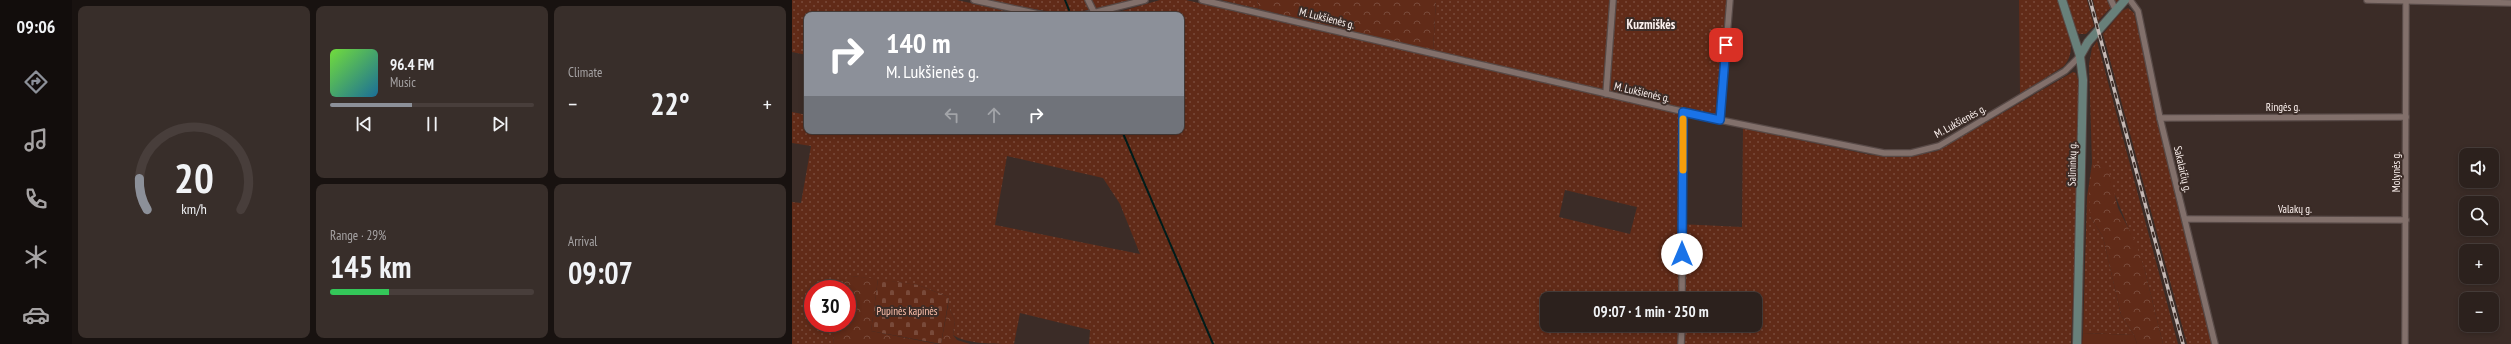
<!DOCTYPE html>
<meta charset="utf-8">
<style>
:root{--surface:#2c211d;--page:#382e2a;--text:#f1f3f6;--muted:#a6a3a4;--line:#483e3b;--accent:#8c9099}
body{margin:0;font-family:"PT Sans Narrow",sans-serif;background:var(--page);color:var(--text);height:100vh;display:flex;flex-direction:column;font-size:15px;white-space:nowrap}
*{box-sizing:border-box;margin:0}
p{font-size:13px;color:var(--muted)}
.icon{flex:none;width:22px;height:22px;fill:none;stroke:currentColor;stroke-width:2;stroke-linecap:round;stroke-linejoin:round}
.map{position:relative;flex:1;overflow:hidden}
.side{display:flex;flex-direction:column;gap:6px;padding:6px;background:#181210;width:720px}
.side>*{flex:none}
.top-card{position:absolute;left:12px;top:12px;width:380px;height:122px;border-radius:8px;box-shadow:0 2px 6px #0003,0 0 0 1px var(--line);background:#8c9099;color:#fff;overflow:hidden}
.fabs{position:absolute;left:1667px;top:148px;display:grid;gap:8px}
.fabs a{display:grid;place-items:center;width:40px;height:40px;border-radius:8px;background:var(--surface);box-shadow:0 2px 6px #0003,0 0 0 1px var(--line);font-size:20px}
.speed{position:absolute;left:12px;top:280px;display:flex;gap:8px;font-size:20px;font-weight:700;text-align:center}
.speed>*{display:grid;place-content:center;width:52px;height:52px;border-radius:50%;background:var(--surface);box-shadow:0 2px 6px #0003,0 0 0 1px var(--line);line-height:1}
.speed .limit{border:6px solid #d22;background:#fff;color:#111}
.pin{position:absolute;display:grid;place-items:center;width:34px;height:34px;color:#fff;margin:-17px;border-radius:8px;box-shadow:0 2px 6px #0006}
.me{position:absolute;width:44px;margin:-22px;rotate:0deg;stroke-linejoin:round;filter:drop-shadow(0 0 3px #0008)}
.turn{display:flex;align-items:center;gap:14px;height:84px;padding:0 16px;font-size:18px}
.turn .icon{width:52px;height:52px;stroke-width:2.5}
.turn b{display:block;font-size:28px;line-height:34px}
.lanes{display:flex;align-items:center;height:38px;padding:0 16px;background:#0003;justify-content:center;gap:20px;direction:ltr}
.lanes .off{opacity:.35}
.big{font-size:30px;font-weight:600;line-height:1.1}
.side .card{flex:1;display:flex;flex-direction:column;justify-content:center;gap:6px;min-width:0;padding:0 14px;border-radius:8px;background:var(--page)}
.side .dial{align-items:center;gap:0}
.dial svg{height:104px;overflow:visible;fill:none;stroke:var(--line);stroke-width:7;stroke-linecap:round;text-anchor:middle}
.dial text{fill:var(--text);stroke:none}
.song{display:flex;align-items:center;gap:12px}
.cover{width:48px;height:48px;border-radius:6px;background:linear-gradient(135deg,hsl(100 70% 55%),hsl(200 70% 35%))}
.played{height:4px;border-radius:2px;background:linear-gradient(90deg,var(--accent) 40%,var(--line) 40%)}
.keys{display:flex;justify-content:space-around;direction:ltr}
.heat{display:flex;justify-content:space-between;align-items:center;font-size:22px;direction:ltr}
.charge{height:6px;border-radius:3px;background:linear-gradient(90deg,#34c759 29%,var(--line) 0)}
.side .tiles{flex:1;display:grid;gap:6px;grid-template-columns:repeat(3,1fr)}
.card:first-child{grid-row:span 2}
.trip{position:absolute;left:748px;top:292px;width:222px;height:40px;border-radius:8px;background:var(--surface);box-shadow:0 2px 6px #0003,0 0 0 1px var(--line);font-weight:600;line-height:40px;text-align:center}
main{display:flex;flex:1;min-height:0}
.tabs{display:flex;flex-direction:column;width:72px;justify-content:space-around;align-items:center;background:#120d0c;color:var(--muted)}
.tabs .icon{width:28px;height:28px}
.tabs .current{color:var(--accent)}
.tabs b{font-size:18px;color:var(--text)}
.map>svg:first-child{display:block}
.grass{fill:url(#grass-dots);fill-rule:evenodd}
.forest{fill:url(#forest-crowns)}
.cemetery{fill:url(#cemetery-stones)}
.garden{fill:#612b18}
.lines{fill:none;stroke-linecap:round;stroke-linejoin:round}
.stream{stroke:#001c1a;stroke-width:2}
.street-casing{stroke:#574946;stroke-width:8}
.secondary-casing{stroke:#574946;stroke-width:10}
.street{stroke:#82706b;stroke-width:5.5}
.secondary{stroke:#68807a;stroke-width:8}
.rail-casing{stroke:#c4b8b4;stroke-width:3.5}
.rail{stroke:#3b2c27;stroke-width:2;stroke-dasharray:6;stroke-linecap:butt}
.route-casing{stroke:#114b97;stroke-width:10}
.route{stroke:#1a73e8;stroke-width:7}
.slow{stroke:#f59e0b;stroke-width:7}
.labels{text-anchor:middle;stroke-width:4;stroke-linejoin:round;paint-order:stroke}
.street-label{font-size:11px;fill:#fdf2ef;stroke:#3b2c27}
.park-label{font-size:11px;fill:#ffc2ad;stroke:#3b2c27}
.quarter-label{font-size:13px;font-weight:bold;fill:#fdf2ef;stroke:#3b2c27}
</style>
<main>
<nav class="tabs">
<b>09:06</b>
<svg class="icon current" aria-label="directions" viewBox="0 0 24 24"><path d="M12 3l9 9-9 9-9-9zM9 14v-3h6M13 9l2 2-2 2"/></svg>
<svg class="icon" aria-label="music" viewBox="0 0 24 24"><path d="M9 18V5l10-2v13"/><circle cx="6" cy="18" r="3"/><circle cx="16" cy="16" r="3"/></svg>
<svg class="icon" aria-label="phone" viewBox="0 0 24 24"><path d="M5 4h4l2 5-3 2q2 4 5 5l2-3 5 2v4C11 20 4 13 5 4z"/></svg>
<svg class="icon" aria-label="climate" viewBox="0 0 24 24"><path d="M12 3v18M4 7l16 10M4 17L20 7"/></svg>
<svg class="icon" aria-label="car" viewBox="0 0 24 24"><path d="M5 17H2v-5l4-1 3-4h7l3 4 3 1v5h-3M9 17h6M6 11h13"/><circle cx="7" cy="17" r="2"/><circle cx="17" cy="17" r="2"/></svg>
</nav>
<section class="side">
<div class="tiles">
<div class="card dial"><svg viewBox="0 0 100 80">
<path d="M14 69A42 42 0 1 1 86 69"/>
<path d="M14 69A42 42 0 0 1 8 45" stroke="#8c9099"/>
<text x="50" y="56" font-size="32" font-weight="700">20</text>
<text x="50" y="72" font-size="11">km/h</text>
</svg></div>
<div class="card">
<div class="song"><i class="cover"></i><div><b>96.4 FM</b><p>Music</p></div></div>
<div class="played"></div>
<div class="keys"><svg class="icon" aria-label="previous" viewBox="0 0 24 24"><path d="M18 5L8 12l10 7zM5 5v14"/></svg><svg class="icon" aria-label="pause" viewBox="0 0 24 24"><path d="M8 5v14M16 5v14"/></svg><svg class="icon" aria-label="next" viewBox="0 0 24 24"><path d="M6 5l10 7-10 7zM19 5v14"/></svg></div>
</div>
<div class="card"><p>Climate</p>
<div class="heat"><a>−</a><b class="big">22°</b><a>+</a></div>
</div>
<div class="card"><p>Range · 29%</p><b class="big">145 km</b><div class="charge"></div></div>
<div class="card"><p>Arrival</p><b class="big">09:07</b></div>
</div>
</section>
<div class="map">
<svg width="1719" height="344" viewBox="0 0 1719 344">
<defs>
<pattern id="grass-dots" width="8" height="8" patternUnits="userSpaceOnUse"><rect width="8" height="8" fill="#612b18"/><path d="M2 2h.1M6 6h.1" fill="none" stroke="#794a3a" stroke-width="1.8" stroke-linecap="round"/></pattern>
<pattern id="forest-crowns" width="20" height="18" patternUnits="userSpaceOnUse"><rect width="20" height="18" fill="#612b18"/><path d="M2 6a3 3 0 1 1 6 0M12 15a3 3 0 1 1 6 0" fill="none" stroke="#794a3a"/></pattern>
<pattern id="cemetery-stones" width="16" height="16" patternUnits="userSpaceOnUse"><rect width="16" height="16" fill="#612b18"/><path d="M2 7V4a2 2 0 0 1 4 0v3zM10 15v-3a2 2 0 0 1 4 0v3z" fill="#794a3a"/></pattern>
</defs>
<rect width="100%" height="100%" fill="#3b2c27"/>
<g class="grass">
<path d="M0,0H165L232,15H15V55L0,52Z"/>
<path d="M193,0H346C283,17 256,14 193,0Z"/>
<path d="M368,0H394L887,114V224L950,227L951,128L1079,155L1117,157L1145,151L1281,72L1284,73L1286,80L1287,156L1279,344H297L298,330L228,313L222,344C203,344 174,344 161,335L163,320L156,306L157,297L126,285L60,276L48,289H21V323H43L41,344H0V202L9,203L19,146L0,143V112L15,115V131H389V15H316ZM215,156L311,178L328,204L348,254L203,225ZM773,190L845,207L838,234L767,217ZM755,299H963V325H755Z"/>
<path d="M429,0H465L467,9Z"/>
<path d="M644,0H935L926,114L922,115L641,51Z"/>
<path d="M1227,0H1265C1272,20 1288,48 1272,66L1228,94Z"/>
<path d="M1275,0H1295L1302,26L1294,34H1287L1283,28Z"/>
<path d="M1301,0H1326L1306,21Z"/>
<path d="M1336,8L1342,13L1420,344H1395L1311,34L1330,11Z"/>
<path d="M1305,41L1386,344H1371L1352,267L1323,195L1298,216L1311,237L1329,315L1342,335L1291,333L1295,197L1300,163L1297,64L1300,48Z"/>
</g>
<g class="forest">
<path d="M465,0H644L641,51L467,9Z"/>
<path d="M1309,163L1316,167L1326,208L1343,241L1352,267L1371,344H1345L1342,335L1329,315L1311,237L1298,216L1297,188L1302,165Z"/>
<path d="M60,276L86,279L79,331L145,344H41L43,323H55V289H48L55,278Z"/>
<path d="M156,306L163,320L161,335L165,340L178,344H149Z"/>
</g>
<path class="cemetery" d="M86,279L126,285L157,297L149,344L79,331Z"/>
<path class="garden" d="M1291,333L1342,335L1345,344H1290Z"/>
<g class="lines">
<g class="stream">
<path d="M273,0L277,10"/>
<path d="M330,131L421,344"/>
</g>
<defs>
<g id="street">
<path d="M182,0L251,15"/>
<path d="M296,0L303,14"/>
<path d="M410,0L928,120L1092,153H1119L1147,146L1273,71L1288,56"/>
<path d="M1319,0L1324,11"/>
<path d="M1338,0L1346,11L1368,118L1423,344"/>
<path d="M1575,0L1719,3"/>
<path d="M293,15L353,0"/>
<path d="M814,94L821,0"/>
<path d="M1368,118L1614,117"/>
<path d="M928,120L938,0"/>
<path d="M1393,219L1614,220"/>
<path d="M890,299L891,112"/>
<path d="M889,344L890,325"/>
<path d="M1613,344L1614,0"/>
</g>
<g id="secondary">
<path d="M1270,0L1288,56L1291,80L1285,344"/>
<path d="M1288,56L1296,42L1333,0"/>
</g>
</defs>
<use href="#street" class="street-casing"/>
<use href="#secondary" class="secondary-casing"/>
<use href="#street" class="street"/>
<use href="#secondary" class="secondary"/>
<defs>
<path id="rail" d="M1298,0L1391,344"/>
</defs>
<use href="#rail" class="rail-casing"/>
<use href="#rail" class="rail"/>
</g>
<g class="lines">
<defs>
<path id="route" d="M890,254L891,112L928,120L934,45"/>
</defs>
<use href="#route" class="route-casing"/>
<use href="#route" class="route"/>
<path class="slow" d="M891,170V119"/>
</g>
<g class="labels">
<g class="street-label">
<text transform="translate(535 18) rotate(14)" y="4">M. Lukšienės g.</text>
<text transform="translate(850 92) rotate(13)" y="4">M. Lukšienės g.</text>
<text x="1491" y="111">Ringės g.</text>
<text transform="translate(1168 121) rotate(-29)" y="4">M. Lukšienės g.</text>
<text transform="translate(1280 164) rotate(-89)" y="4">Salininkų g.</text>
<text transform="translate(1391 169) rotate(77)" y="4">Sakalaičių g.</text>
<text transform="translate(1604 172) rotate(-90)" y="4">Molynės g.</text>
<text x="1503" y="213">Valakų g.</text>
</g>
<g class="park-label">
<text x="115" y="315">Pupinės kapinės</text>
</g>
<g class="quarter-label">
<text x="859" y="29">Kuzmiškės</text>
</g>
</g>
</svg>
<div class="fabs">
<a><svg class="icon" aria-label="sound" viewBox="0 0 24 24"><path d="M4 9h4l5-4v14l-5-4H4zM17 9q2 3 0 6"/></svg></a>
<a><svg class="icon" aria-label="search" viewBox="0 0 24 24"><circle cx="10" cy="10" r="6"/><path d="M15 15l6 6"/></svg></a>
<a>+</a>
<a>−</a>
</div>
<div class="speed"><div class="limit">30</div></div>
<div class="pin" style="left:934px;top:45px;background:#d93025"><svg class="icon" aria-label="arrive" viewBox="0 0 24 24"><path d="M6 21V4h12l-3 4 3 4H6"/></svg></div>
<svg class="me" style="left:890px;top:254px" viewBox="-20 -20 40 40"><circle r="19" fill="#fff"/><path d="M0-13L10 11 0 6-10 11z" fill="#1a73e8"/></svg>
<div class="trip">09:07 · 1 min · 250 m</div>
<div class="top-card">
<div class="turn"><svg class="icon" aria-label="right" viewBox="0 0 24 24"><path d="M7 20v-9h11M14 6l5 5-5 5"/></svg><div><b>140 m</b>M. Lukšienės g.</div></div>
<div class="lanes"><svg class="icon off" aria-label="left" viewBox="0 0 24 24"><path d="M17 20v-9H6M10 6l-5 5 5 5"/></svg><svg class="icon off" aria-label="ahead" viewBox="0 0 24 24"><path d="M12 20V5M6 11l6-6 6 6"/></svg><svg class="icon" aria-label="right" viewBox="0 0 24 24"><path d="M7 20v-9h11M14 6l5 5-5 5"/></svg></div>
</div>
</div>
</main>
